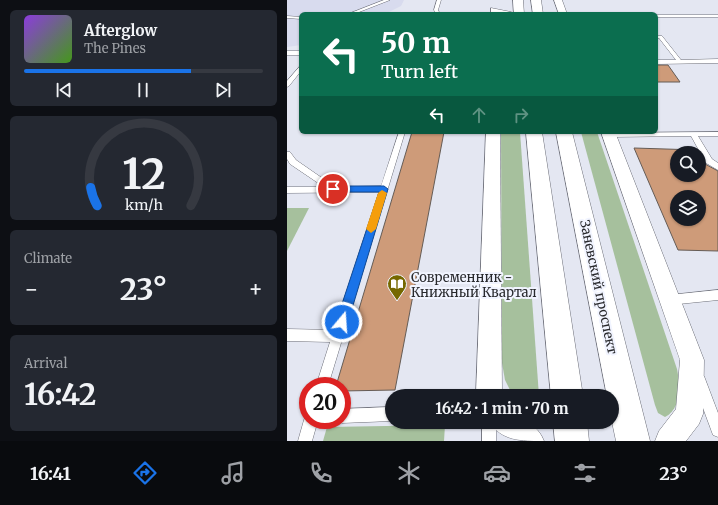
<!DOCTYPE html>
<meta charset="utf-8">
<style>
:root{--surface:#171b24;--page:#242831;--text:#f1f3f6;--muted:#9ea1a6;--line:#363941;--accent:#1a73e8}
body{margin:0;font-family:Merriweather,serif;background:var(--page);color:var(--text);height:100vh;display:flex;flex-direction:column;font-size:15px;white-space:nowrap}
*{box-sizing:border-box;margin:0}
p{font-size:13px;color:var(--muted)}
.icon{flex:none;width:22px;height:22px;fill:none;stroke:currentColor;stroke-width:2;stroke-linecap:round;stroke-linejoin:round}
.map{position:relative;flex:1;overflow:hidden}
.details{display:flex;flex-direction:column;gap:10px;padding:10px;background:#0d0f14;width:287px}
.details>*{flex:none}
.hud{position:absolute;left:12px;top:12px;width:359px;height:122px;border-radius:6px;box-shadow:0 1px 3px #0004;background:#0b6e4f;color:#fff;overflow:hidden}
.controls{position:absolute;left:383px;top:146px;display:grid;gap:8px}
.controls a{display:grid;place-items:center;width:36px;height:36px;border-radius:50%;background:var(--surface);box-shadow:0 1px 3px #0004;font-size:20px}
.speed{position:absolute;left:12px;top:377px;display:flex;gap:8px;font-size:20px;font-weight:700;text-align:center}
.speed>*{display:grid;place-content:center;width:52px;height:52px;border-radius:50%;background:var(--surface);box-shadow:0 1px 3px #0004;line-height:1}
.speed .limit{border:6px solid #d22;background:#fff;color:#111}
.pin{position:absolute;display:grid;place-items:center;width:34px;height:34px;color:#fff;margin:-17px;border:2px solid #fff;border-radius:50%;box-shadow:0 1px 4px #0007}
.me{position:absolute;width:44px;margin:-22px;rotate:18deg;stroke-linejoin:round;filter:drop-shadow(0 0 3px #0008)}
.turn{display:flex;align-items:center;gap:14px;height:84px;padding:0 16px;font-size:18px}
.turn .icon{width:52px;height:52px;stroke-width:2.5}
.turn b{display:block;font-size:28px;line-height:34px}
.lanes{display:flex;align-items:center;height:38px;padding:0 16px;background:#0003;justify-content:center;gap:20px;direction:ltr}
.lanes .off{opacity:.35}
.big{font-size:30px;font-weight:700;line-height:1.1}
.details .card{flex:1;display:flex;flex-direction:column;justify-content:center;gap:6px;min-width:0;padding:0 14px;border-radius:6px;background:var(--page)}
.details .dial{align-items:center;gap:0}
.dial svg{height:104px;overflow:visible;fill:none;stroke:var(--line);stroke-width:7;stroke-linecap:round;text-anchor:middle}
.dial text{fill:var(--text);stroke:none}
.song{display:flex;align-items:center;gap:12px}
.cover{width:48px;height:48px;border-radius:6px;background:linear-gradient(135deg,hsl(270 70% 55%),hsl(100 70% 35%))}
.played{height:4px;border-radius:2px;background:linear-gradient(90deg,var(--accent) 70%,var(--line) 70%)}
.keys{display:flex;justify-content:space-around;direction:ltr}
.heat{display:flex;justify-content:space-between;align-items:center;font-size:22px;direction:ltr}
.trip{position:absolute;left:98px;top:389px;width:234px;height:40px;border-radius:20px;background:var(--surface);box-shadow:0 1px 3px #0004;font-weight:700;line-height:40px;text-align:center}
.tabs{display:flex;height:64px;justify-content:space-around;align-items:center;background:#090b0e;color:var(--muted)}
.tabs .icon{width:28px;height:28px}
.tabs .active{color:var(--accent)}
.tabs b{font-size:18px;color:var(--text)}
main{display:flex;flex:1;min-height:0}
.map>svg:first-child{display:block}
.built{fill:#d8dbee}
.green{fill:#a6c09d}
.building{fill:#ce9b79;stroke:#655c56;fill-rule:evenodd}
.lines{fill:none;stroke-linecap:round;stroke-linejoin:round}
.service-casing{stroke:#6c6e78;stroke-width:1}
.minor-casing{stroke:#6c6e78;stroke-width:1}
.primary-casing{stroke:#6c6e78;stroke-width:1}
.service{fill:#fff;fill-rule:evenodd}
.minor{fill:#fff;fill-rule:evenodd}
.primary{fill:#fff;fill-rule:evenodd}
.route{fill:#1a73e8;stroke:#114b97}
.slow{fill:#f59e0b}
.labels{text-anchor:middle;stroke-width:4;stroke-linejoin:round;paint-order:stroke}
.poi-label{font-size:13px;fill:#28292d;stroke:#f1f4ff;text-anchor:start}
.street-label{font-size:13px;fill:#28292d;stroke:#f1f4ff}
</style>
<main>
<section class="details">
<div class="card">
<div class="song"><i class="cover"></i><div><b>Afterglow</b><p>The Pines</p></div></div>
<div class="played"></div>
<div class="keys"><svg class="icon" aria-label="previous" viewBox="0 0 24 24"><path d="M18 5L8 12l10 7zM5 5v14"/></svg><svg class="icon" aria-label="pause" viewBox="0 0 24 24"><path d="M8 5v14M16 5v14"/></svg><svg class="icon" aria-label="next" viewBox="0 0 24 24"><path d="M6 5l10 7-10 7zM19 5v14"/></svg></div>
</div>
<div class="card dial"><svg viewBox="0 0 100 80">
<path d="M14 69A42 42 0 1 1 86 69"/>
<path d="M14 69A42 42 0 0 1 9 55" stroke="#1a73e8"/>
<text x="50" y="56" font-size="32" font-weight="700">12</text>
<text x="50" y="72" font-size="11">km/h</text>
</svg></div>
<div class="card"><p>Climate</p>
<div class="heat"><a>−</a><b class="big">23°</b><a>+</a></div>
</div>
<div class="card"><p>Arrival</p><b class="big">16:42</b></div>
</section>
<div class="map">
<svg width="431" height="441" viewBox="0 0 431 441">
<rect width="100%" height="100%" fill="#e4e7f2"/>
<path class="built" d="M0,0H117L114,6L98,14H14V45L0,47Z"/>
<g class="green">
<path d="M214,132H233L252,396H226L218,380L215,363Z"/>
<path d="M294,132H310L390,369C393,384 395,408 378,417L371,413L368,405Z"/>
<path d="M0,208H22L0,251Z"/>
<path d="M158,425L157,441H36L40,427Z"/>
</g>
<g class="building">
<path d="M369,65H381L393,82H369Z"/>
<path d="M125,132H157L108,390L55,391V386H49Z"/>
<path d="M347,148L410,150L412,153H390V175H412V153L418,164L431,171V251L391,250ZM390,197H412V219H390Z"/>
</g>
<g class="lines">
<defs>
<g id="service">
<path d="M97,0H103L67,14H61Z"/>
<path d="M150,0H154L151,10L153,14H149L147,10Z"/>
<rect x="369" y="15" width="62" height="2"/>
<path d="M0,16L14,17V19L0,18Z"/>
<path d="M369,36H375L394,60L431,59V63L369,64V60H389L372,38H369Z"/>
<rect x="0" y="51" width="14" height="4"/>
<path d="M14,65V71L2,86L0,87V81Z"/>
<path d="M112,132H118L41,386H29L43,342L0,341V329L47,330L92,192L0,193V187H37L3,164L0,159V152H3L9,160L48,187L94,186Z"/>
<path d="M431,132V136H411L425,159L431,163V170L419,163L404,136L322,137L319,135L322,133Z"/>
<path d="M431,290V300L382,305L378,304L377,300L378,296L382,295Z"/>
<path d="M412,375L417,376L431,413V437L426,435L406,381L407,376Z"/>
<path d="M105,407V421L55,423L50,420H55V409Z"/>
<path d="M21,414V420H31L25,441H11L17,420Z"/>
<rect x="195" y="422" width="14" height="19"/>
</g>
<g id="minor">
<path d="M267,0H275L280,14H272Z"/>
<path d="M204,8L224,12L228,14L204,12Z"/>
<path d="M199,132H213L215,396H189Z"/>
<path d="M314,132H328L417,360L416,414L412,424L399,441H368L372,431L389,409L393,360Z"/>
<path d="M203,422C226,422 247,416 257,441C234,441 214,441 203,422Z"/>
</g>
<g id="primary">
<path d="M226,0H236L237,14H227Z"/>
<path d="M244,0H254L256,14H246Z"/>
<path d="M239,132H255L296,396H264Z"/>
<path d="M269,132H285L363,441H329L325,422V396H320Z"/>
<path d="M266,422H300L302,441H268Z"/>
</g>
</defs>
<use href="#service" class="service-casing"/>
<use href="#minor" class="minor-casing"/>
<use href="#primary" class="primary-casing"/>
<use href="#service" class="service"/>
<use href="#minor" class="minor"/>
<use href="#primary" class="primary"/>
</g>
<path class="route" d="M46,186H97L101,189L61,322L59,326L55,328L51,326L49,322L92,192H46L42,189Z"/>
<path class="slow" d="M95,190L100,193L89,229L84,233L79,229L91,193Z"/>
<defs>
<symbol id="library-pin" viewBox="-11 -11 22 30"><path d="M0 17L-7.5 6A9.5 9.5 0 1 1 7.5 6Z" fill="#756800" stroke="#f1f4ff"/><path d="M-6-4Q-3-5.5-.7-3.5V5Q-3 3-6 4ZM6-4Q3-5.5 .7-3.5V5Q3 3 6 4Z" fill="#fff"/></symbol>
</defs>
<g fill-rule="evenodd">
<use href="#library-pin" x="99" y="273" width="22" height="30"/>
</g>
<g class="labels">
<g class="poi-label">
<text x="124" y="282">Современник -<tspan x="124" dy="15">Книжный Квартал</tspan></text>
</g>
<g class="street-label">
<text transform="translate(312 287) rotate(78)" y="5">Заневский проспект</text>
</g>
</g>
</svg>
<div class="controls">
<a><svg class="icon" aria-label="search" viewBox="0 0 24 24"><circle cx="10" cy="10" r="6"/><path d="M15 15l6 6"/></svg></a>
<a><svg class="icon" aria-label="layers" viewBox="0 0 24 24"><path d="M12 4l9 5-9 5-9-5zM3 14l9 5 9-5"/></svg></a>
</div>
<div class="speed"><div class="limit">20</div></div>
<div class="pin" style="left:46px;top:189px;background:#d93025"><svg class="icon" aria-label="arrive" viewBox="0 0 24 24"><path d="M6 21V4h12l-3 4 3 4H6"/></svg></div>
<svg class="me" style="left:55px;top:322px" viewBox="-20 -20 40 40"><circle r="17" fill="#1a73e8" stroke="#fff" stroke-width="3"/><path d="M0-11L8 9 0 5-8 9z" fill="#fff"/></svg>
<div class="trip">16:42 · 1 min · 70 m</div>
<div class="hud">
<div class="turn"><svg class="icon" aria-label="left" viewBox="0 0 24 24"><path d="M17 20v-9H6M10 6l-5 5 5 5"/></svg><div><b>50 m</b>Turn left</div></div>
<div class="lanes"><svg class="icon" aria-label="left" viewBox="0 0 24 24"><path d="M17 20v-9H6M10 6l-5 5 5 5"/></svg><svg class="icon off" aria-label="ahead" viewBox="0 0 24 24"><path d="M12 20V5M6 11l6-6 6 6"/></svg><svg class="icon off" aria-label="right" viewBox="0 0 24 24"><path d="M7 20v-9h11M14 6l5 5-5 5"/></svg></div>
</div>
</div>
</main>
<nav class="tabs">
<b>16:41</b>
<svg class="icon active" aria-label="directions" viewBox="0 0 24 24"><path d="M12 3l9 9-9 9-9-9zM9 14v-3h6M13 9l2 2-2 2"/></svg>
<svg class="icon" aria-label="music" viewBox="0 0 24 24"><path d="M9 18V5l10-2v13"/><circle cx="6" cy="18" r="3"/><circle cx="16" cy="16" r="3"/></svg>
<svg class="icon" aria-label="phone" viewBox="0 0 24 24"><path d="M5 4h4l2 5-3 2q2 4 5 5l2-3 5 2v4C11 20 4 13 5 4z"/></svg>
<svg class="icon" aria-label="climate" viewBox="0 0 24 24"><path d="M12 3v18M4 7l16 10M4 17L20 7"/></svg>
<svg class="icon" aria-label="car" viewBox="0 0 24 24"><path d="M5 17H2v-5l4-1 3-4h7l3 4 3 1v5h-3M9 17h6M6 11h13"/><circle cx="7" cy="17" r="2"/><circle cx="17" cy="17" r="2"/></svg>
<svg class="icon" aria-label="filters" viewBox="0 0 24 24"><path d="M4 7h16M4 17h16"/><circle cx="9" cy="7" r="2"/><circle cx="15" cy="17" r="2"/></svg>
<b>23°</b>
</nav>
